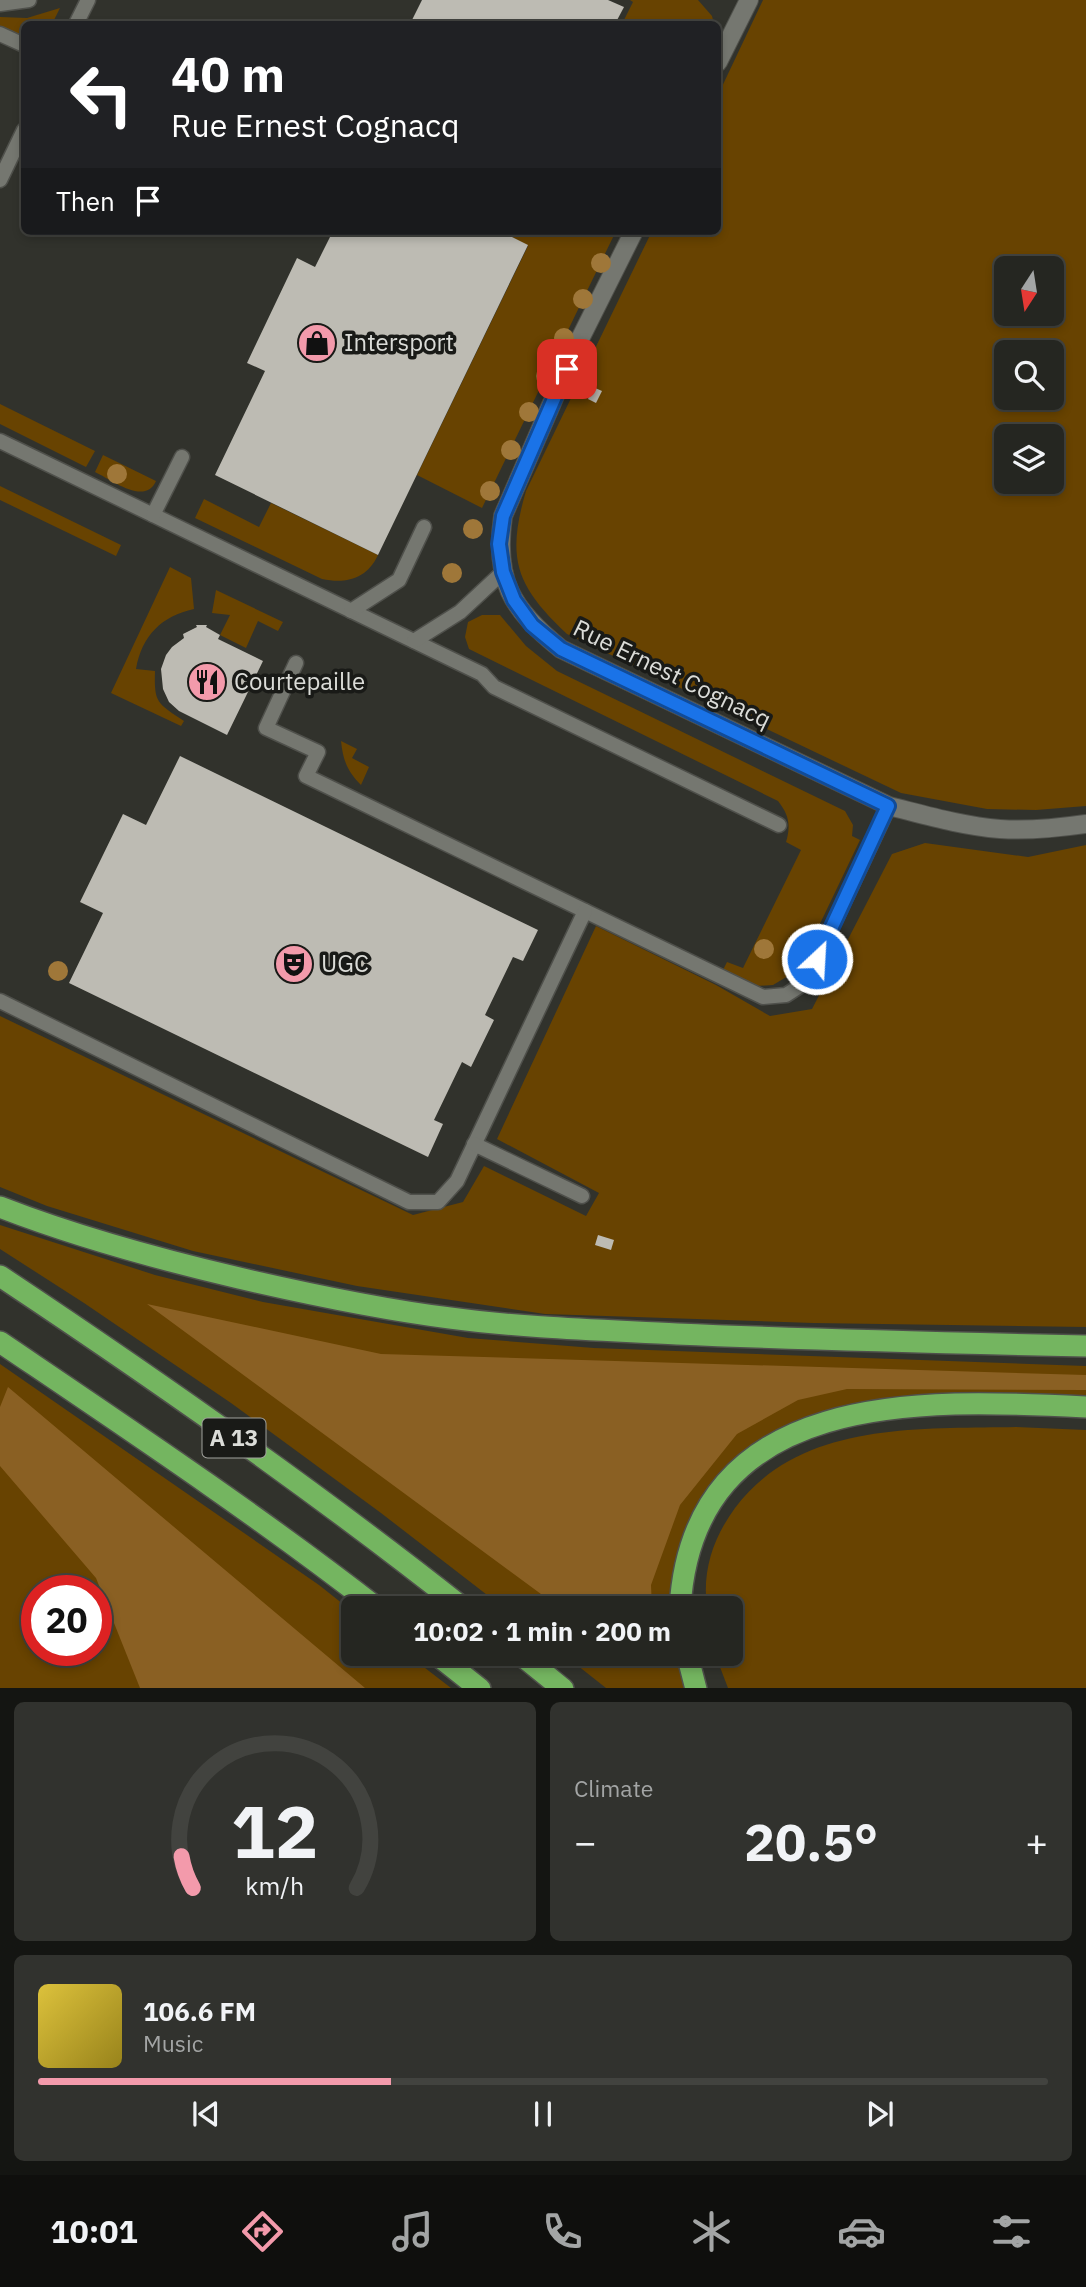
<!DOCTYPE html>
<meta charset="utf-8">
<style>
:root{--surface:#252621;--page:#31322e;--text:#f1f3f6;--muted:#a3a5a5;--line:#42433f;--accent:#f39aab}
body{margin:0;font-family:"IBM Plex Sans",sans-serif;background:var(--page);color:var(--text);height:100vh;display:flex;flex-direction:column;font-size:26px;white-space:nowrap}
*{box-sizing:border-box;margin:0}
p{font-size:23px;color:var(--muted)}
.icon{flex:none;width:38px;height:38px;fill:none;stroke:currentColor;stroke-width:2;stroke-linecap:round;stroke-linejoin:round}
.map{position:relative;height:1688px;overflow:hidden}
.details{display:flex;flex-direction:column;gap:14px;padding:14px;background:#141512;flex:1}
.details>*{flex:none}
.top-card{position:absolute;left:21px;top:21px;width:700px;height:214px;border-radius:10px;box-shadow:0 4px 10px #0003,0 0 0 2px var(--line);background:#202124;color:#fff;overflow:hidden}
.needle{width:46px;rotate:192deg}
.controls{position:absolute;left:994px;top:256px;display:grid;gap:14px}
.controls a{display:grid;place-items:center;width:70px;height:70px;border-radius:10px;background:var(--surface);box-shadow:0 4px 10px #0003,0 0 0 2px var(--line);font-size:35px}
.speed{position:absolute;left:21px;top:1575px;display:flex;gap:14px;font-size:35px;font-weight:700;text-align:center}
.speed>*{display:grid;place-content:center;width:91px;height:91px;border-radius:50%;background:var(--surface);box-shadow:0 4px 10px #0003,0 0 0 2px var(--line);line-height:1}
.speed .limit{border:10px solid #d22;background:#fff;color:#111}
.pin{position:absolute;display:grid;place-items:center;width:60px;height:60px;color:#fff;margin:-30px;border-radius:14px;box-shadow:0 4px 10px #0006}
.me{position:absolute;width:77px;margin:-38px;rotate:25deg;stroke-linejoin:round;filter:drop-shadow(0 0 5px #0008)}
.turn{display:flex;align-items:center;gap:24px;height:147px;padding:0 35px;font-size:32px}
.turn .icon{width:91px;height:91px;stroke-width:2.5}
.turn b{display:block;font-size:49px;line-height:60px}
.then{display:flex;align-items:center;height:66px;padding:0 35px;background:#0003;gap:14px;font-size:26px}
.big{font-size:52px;font-weight:700;line-height:1.1}
.details .tile{flex:1;display:flex;flex-direction:column;justify-content:center;gap:10px;min-width:0;padding:0 24px;border-radius:10px;background:var(--page)}
.details .dial{align-items:center;gap:0}
.dial svg{height:182px;overflow:visible;fill:none;stroke:var(--line);stroke-width:7;stroke-linecap:round;text-anchor:middle}
.dial text{fill:var(--text);stroke:none}
.song{display:flex;align-items:center;gap:21px}
.cover{width:84px;height:84px;border-radius:10px;background:linear-gradient(135deg,hsl(50 70% 55%),hsl(50 70% 35%))}
.played{height:7px;border-radius:4px;background:linear-gradient(90deg,var(--accent) 35%,var(--line) 35%)}
.keys{display:flex;justify-content:space-around;direction:ltr}
.heat{display:flex;justify-content:space-between;align-items:center;font-size:38px;direction:ltr}
.details .tiles{flex:1;display:grid;gap:14px;grid-template-columns:1fr 1fr}
.tile:last-child{grid-column:span 2}
.trip{position:absolute;left:341px;top:1596px;width:402px;height:70px;border-radius:10px;background:var(--surface);box-shadow:0 4px 10px #0003,0 0 0 2px var(--line);font-weight:700;line-height:70px;text-align:center}
.dock{display:flex;height:112px;justify-content:space-around;align-items:center;background:#0f0f0d;color:var(--muted)}
.dock .icon{width:49px;height:49px}
.dock .active{color:var(--accent)}
.dock b{font-size:32px;color:var(--text)}
.map>svg:first-child{display:block}
.green{fill:#684301;fill-rule:evenodd}
.forest{fill:#8a6023}
.building{fill:#bdbbb3}
.lines{fill:none;stroke-linecap:round;stroke-linejoin:round}
.lane-casing{stroke:#4f504b;stroke-width:17}
.street-casing{stroke:#4f504b;stroke-width:20}
.highway-casing{stroke:#4f504b;stroke-width:24}
.lane{stroke:#757770;stroke-width:14}
.street{stroke:#757770;stroke-width:18}
.highway{stroke:#74b560;stroke-width:21}
.tree{fill:#9f7739}
.route-casing{stroke:#114b97;stroke-width:18}
.route{stroke:#1a73e8;stroke-width:12}
.labels{text-anchor:middle;stroke-width:7;stroke-linejoin:round;paint-order:stroke}
.shield{fill:#191a17;stroke:#a1a29e;stroke-width:2}
.shield-label{font-size:23px;font-weight:bold;fill:#dbdcd8}
.poi-label{font-size:24px;fill:#dbdcd8;stroke:#191a17;text-anchor:start}
.street-label{font-size:24px;fill:#dbdcd8;stroke:#191a17}
</style>
<div class="map">
<svg width="1086" height="1689" viewBox="0 0 1086 1689">
<rect width="100%" height="100%" fill="#31322c"/>
<g class="green">
<path d="M630,0H698L712,16L714,24H622L633,2Z"/>
<path d="M763,0H1086V806L1036,810L987,809L901,793L567,634C516,586 506,559 526,491L652,231H718V95ZM1006,268H1052V313H1006ZM1006,352H1052V397H1006ZM1006,436H1052V481H1006Z"/>
<path d="M60,8L52,24H24V36L0,26V17L27,18Z"/>
<path d="M515,231H616L482,508L417,475L528,246L512,237Z"/>
<path d="M0,404L95,451L86,467L0,424Z"/>
<path d="M103,455L156,481C145,506 112,480 95,472Z"/>
<path d="M0,486L121,545L116,556L0,500Z"/>
<path d="M204,499L259,527L271,503L378,555C367,579 346,584 322,579L195,518Z"/>
<path d="M170,567L191,578L194,609C162,616 142,635 136,669L155,671C154,703 157,703 184,721L181,726L111,693Z"/>
<path d="M216,590L283,622L278,631L258,621L246,648L220,635L230,615L212,613Z"/>
<path d="M482,615H500L526,646L557,671L845,811L853,825L852,836L860,840L806,953L793,973L773,985L756,986L723,970L727,962L743,968L801,850L786,842C791,825 789,815 778,801L469,649L465,637L468,622Z"/>
<path d="M341,741L357,749L352,758L369,767L361,785C347,771 343,760 341,741Z"/>
<path d="M925,843L1028,857L1086,845V1327L813,1323L545,1314L357,1286L193,1251L47,1206L0,1187V1016L413,1215L463,1202L484,1166L586,1216L599,1193L497,1139L596,926L716,985L770,1016L812,1009L892,854Z"/>
<path d="M0,1225L155,1275L263,1302L468,1338L594,1348L1086,1366V1399C1031,1401 976,1403 922,1405C898,1405 871,1403 848,1407C796,1416 736,1450 705,1493C683,1524 669,1571 671,1608H504L381,1513L231,1403L84,1303L0,1249Z"/>
<path d="M0,1364L319,1585L353,1612L354,1654H407L451,1688H0ZM37,1591H96V1650H37Z"/>
<path d="M1016,1427L1086,1430V1688H728L715,1654H732V1608H707C702,1571 713,1538 735,1508C800,1421 919,1429 1016,1427Z"/>
<path d="M563,1654H676L685,1688H606Z"/>
</g>
<g class="forest">
<path d="M147,1304L381,1354L1086,1375V1390L847,1389L798,1400L737,1434L680,1505L651,1585L652,1608H560Z"/>
<path d="M8,1387L365,1688H140L96,1578L0,1466V1407Z"/>
</g>
<g class="building">
<path d="M422,0H608L624,7L615,24H410Z"/>
<path d="M333,231H515L512,237L528,245L378,555L215,475L265,371L247,363L297,258L315,267Z"/>
<path d="M593,387L602,391L596,403L588,399Z"/>
<path d="M196,625H207L206,627L220,635L218,639L263,661L227,735L179,711L169,702L163,689L161,669L166,655L172,647L184,638L183,634L197,627Z"/>
<path d="M180,756L538,930L523,961L513,957L485,1015L494,1020L471,1067L462,1062L434,1120L443,1124L428,1157L69,983L103,913L80,902L123,814L146,825Z"/>
<path d="M598,1235L614,1240L611,1250L595,1245Z"/>
</g>
<g class="lines">
<defs>
<g id="lane">
<path d="M0,4L29,0"/>
<path d="M76,24L88,0"/>
<path d="M0,34L24,45"/>
<path d="M0,180L24,130"/>
<path d="M0,441L482,674L494,687L779,825"/>
<path d="M153,515L182,457"/>
<path d="M351,611L399,580L424,527"/>
<path d="M414,641L460,612L503,572"/>
<path d="M296,663L266,728L318,752L306,776L763,997L786,995L806,982L889,806"/>
<path d="M0,1001L409,1202H438L457,1181L585,911"/>
<path d="M474,1144L582,1196"/>
</g>
<g id="street">
<path d="M718,62L749,0"/>
<path d="M634,231L577,345L503,516C494,580 511,609 561,649L889,806C925,815 962,826 1000,829C1028,831 1058,828 1086,824"/>
</g>
<g id="highway">
<path d="M0,1207C77,1237 158,1259 239,1278C308,1294 379,1309 450,1318C525,1328 601,1330 677,1334C813,1340 949,1343 1086,1346"/>
<path d="M0,1276C158,1381 314,1490 463,1608"/>
<path d="M0,1342C127,1428 256,1514 377,1608"/>
<path d="M680,1608C693,1388 922,1399 1086,1407"/>
<path d="M436,1654L480,1689"/>
<path d="M520,1654L563,1689"/>
<path d="M687,1654L696,1689"/>
</g>
</defs>
<use href="#lane" class="lane-casing"/>
<use href="#street" class="street-casing"/>
<use href="#highway" class="highway-casing"/>
<use href="#lane" class="lane"/>
<use href="#street" class="street"/>
<use href="#highway" class="highway"/>
</g>
<g class="tree">
<circle cx="601" cy="263" r="10"/>
<circle cx="583" cy="299" r="10"/>
<circle cx="564" cy="338" r="10"/>
<circle cx="546" cy="376" r="10"/>
<circle cx="529" cy="412" r="10"/>
<circle cx="511" cy="450" r="10"/>
<circle cx="117" cy="474" r="10"/>
<circle cx="490" cy="491" r="10"/>
<circle cx="473" cy="529" r="10"/>
<circle cx="452" cy="573" r="10"/>
<circle cx="764" cy="949" r="10"/>
<circle cx="58" cy="971" r="10"/>
</g>
<g class="lines">
<defs>
<path id="route" d="M567,369L503,516L499,544L503,572L514,600L532,625L561,649L888,806L817,959"/>
</defs>
<use href="#route" class="route-casing"/>
<use href="#route" class="route"/>
</g>
<defs>
<symbol id="shop-disc" viewBox="-11 -11 22 22"><circle r="9.5" fill="#f39aab" stroke="#191a17"/><path d="M-5-2.5h2.3a2.7 3.5 0 0 1 5.4 0H5L5.5 6h-11ZM-1.5-2.5h3a1.5 2.3 0 0 0-3 0Z" fill="#111"/></symbol>
<symbol id="restaurant-disc" viewBox="-11 -11 22 22"><circle r="9.5" fill="#f39aab" stroke="#191a17"/><path d="M-5-6h1v4h1v-4h1v4h1v-4h1v5L-1.5 .5V6h-2V.5L-5-1ZM5-6V6H3V1.5H1.5Q1.5-4 5-6Z" fill="#111"/></symbol>
<symbol id="theatre-disc" viewBox="-11 -11 22 22"><circle r="9.5" fill="#f39aab" stroke="#191a17"/><path d="M-5-5.5Q0-4 5-5.5V0Q5 5 0 6Q-5 5-5 0ZM-3.3-2.5H-1v1.5H-3.3ZM1-2.5H3.3v1.5H1ZM-2.8 1Q0 5.5 2.8 1Z" fill="#111"/></symbol>
</defs>
<g fill-rule="evenodd">
<use href="#shop-disc" x="295" y="321" width="44" height="44"/>
<use href="#restaurant-disc" x="185" y="660" width="44" height="44"/>
<use href="#theatre-disc" x="272" y="942" width="44" height="44"/>
</g>
<g class="labels">
<rect class="shield" x="202.5" y="1418.5" width="63" height="39" rx="5"/>
<g class="shield-label">
<text x="234" y="1446">A 13</text>
</g>
<g class="poi-label">
<text x="344" y="351">Intersport</text>
<text x="234" y="690">Courtepaille</text>
<text x="321" y="972">UGC</text>
</g>
<g class="street-label">
<text transform="translate(672 674) rotate(26)" y="8">Rue Ernest Cognacq</text>
</g>
</g>
</svg>
<div class="controls">
<a><svg class="needle" viewBox="-14 -14 28 28"><path d="M0-13l5 13h-10z" fill="#e53935"/><path d="M0 13l5-13h-10z" fill="#a3a5a5"/></svg></a>
<a><svg class="icon" aria-label="search" viewBox="0 0 24 24"><circle cx="10" cy="10" r="6"/><path d="M15 15l6 6"/></svg></a>
<a><svg class="icon" aria-label="layers" viewBox="0 0 24 24"><path d="M12 4l9 5-9 5-9-5zM3 14l9 5 9-5"/></svg></a>
</div>
<div class="speed"><div class="limit">20</div></div>
<div class="pin" style="left:567px;top:369px;background:#d93025"><svg class="icon" aria-label="arrive" viewBox="0 0 24 24"><path d="M6 21V4h12l-3 4 3 4H6"/></svg></div>
<svg class="me" style="left:817px;top:959px" viewBox="-20 -20 40 40"><circle r="17" fill="#1a73e8" stroke="#fff" stroke-width="3"/><path d="M0-11L8 9 0 5-8 9z" fill="#fff"/></svg>
<div class="trip">10:02 · 1 min · 200 m</div>
<div class="top-card">
<div class="turn"><svg class="icon" aria-label="left" viewBox="0 0 24 24"><path d="M17 20v-9H6M10 6l-5 5 5 5"/></svg><div><b>40 m</b>Rue Ernest Cognacq</div></div>
<div class="then">Then<svg class="icon" aria-label="arrive" viewBox="0 0 24 24"><path d="M6 21V4h12l-3 4 3 4H6"/></svg></div>
</div>
</div>
<section class="details">
<div class="tiles">
<div class="tile dial"><svg viewBox="0 0 100 80">
<path d="M14 69A42 42 0 1 1 86 69"/>
<path d="M14 69A42 42 0 0 1 9 55" stroke="#f39aab"/>
<text x="50" y="56" font-size="32" font-weight="700">12</text>
<text x="50" y="72" font-size="11">km/h</text>
</svg></div>
<div class="tile"><p>Climate</p>
<div class="heat"><a>−</a><b class="big">20.5°</b><a>+</a></div>
</div>
<div class="tile">
<div class="song"><i class="cover"></i><div><b>106.6 FM</b><p>Music</p></div></div>
<div class="played"></div>
<div class="keys"><svg class="icon" aria-label="previous" viewBox="0 0 24 24"><path d="M18 5L8 12l10 7zM5 5v14"/></svg><svg class="icon" aria-label="pause" viewBox="0 0 24 24"><path d="M8 5v14M16 5v14"/></svg><svg class="icon" aria-label="next" viewBox="0 0 24 24"><path d="M6 5l10 7-10 7zM19 5v14"/></svg></div>
</div>
</div>
</section>
<nav class="dock">
<b>10:01</b>
<svg class="icon active" aria-label="directions" viewBox="0 0 24 24"><path d="M12 3l9 9-9 9-9-9zM9 14v-3h6M13 9l2 2-2 2"/></svg>
<svg class="icon" aria-label="music" viewBox="0 0 24 24"><path d="M9 18V5l10-2v13"/><circle cx="6" cy="18" r="3"/><circle cx="16" cy="16" r="3"/></svg>
<svg class="icon" aria-label="phone" viewBox="0 0 24 24"><path d="M5 4h4l2 5-3 2q2 4 5 5l2-3 5 2v4C11 20 4 13 5 4z"/></svg>
<svg class="icon" aria-label="climate" viewBox="0 0 24 24"><path d="M12 3v18M4 7l16 10M4 17L20 7"/></svg>
<svg class="icon" aria-label="car" viewBox="0 0 24 24"><path d="M5 17H2v-5l4-1 3-4h7l3 4 3 1v5h-3M9 17h6M6 11h13"/><circle cx="7" cy="17" r="2"/><circle cx="17" cy="17" r="2"/></svg>
<svg class="icon" aria-label="filters" viewBox="0 0 24 24"><path d="M4 7h16M4 17h16"/><circle cx="9" cy="7" r="2"/><circle cx="15" cy="17" r="2"/></svg>
</nav>
